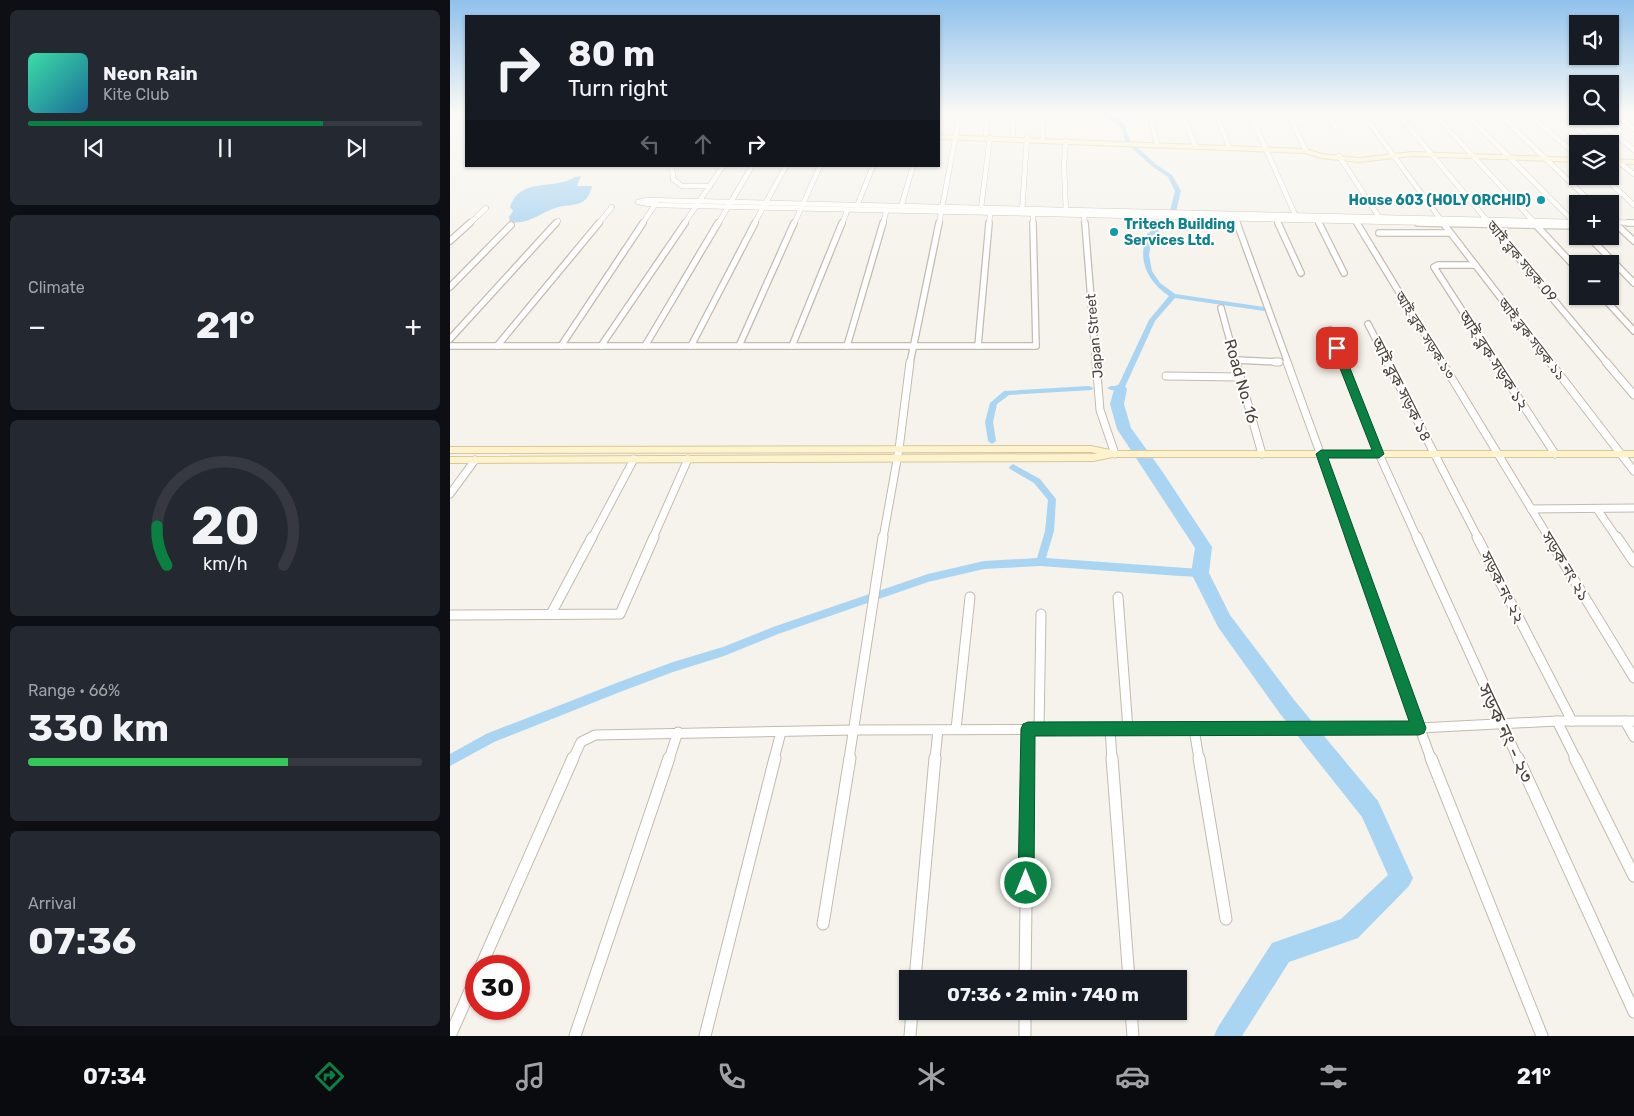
<!DOCTYPE html>
<meta charset="utf-8">
<style>
:root{--surface:#171b24;--page:#242831;--text:#f1f3f6;--muted:#9ea1a6;--line:#363941;--accent:#0b8043}
body{margin:0;font-family:Rubik,"Noto Sans Bengali",sans-serif;background:var(--page);color:var(--text);height:100vh;display:flex;flex-direction:column;font-size:19px;white-space:nowrap}
*{box-sizing:border-box;margin:0}
p{font-size:16px;color:var(--muted)}
.icon{flex:none;width:28px;height:28px;fill:none;stroke:currentColor;stroke-width:2;stroke-linecap:round;stroke-linejoin:round}
.map{position:relative;flex:1;overflow:hidden}
.sheet{display:flex;flex-direction:column;gap:10px;padding:10px;background:#0d0f14;width:450px}
.sheet>*{flex:none}
.banner{position:absolute;left:15px;top:15px;width:475px;height:152px;border-radius:0px;box-shadow:0 1px 4px #0004;background:#171b24;color:var(--text);overflow:hidden}
.buttons{position:absolute;left:1119px;top:15px;display:grid;gap:10px}
.buttons a{display:grid;place-items:center;width:50px;height:50px;border-radius:0px;background:var(--surface);box-shadow:0 1px 4px #0004;font-size:25px}
.speed{position:absolute;left:15px;top:955px;display:flex;gap:10px;font-size:25px;font-weight:700;text-align:center}
.speed>*{display:grid;place-content:center;width:65px;height:65px;border-radius:50%;background:var(--surface);box-shadow:0 1px 4px #0004;line-height:1}
.speed .limit{border:8px solid #d22;background:#fff;color:#111}
.pin{position:absolute;display:grid;place-items:center;width:42px;height:42px;color:#fff;margin:-21px;border-radius:10px;box-shadow:0 2px 8px #0006}
.me{position:absolute;width:55px;margin:-28px;rotate:0deg;stroke-linejoin:round;filter:drop-shadow(0 0 4px #0008)}
.turn{display:flex;align-items:center;gap:18px;height:105px;padding:0 20px;font-size:22px}
.turn .icon{width:65px;height:65px;stroke-width:2.5}
.turn b{display:block;font-size:35px;line-height:42px}
.lanes{display:flex;align-items:center;height:48px;padding:0 20px;background:#0003;justify-content:center;gap:25px;direction:ltr}
.lanes .off{opacity:.35}
.big{font-size:38px;font-weight:700;line-height:1.1}
.sheet .tile{flex:1;display:flex;flex-direction:column;justify-content:center;gap:8px;min-width:0;padding:0 18px;border-radius:8px;background:var(--page)}
.sheet .dial{align-items:center;gap:0}
.dial svg{height:130px;overflow:visible;fill:none;stroke:var(--line);stroke-width:7;stroke-linecap:round;text-anchor:middle}
.dial text{fill:var(--text);stroke:none}
.song{display:flex;align-items:center;gap:15px}
.cover{width:60px;height:60px;border-radius:8px;background:linear-gradient(135deg,hsl(160 70% 55%),hsl(200 70% 35%))}
.played{height:5px;border-radius:2px;background:linear-gradient(90deg,var(--accent) 75%,var(--line) 75%)}
.keys{display:flex;justify-content:space-around;direction:ltr}
.heat{display:flex;justify-content:space-between;align-items:center;font-size:28px;direction:ltr}
.charge{height:8px;border-radius:4px;background:linear-gradient(90deg,#34c759 66%,var(--line) 0)}
.trip{position:absolute;left:449px;top:970px;width:288px;height:50px;border-radius:0px;background:var(--surface);box-shadow:0 1px 4px #0004;font-weight:700;line-height:50px;text-align:center}
.tabs{display:flex;height:80px;justify-content:space-around;align-items:center;background:#090b0e;color:var(--muted)}
.tabs .icon{width:35px;height:35px}
.tabs .current{color:var(--accent)}
.tabs b{font-size:22px;color:var(--text)}
main{display:flex;flex:1;min-height:0}
.map>svg:first-child{display:block}
.water{fill:#a9d4f2}
.lines{fill:none;stroke-linecap:round;stroke-linejoin:round}
.canal{fill:#a9d4f2;fill-rule:evenodd}
.river{fill:#a9d4f2;fill-rule:evenodd}
.street-far4-casing{stroke:#c2bbae;stroke-width:5.5}
.street-far3-casing{stroke:#c2bbae;stroke-width:8}
.street-far2-casing{stroke:#c2bbae;stroke-width:9}
.street-far1-casing{stroke:#c2bbae;stroke-width:11}
.street-casing{stroke:#c2bbae;stroke-width:13}
.secondary-casing{stroke:#d6c79b;stroke-width:2}
.street-far4{stroke:#fff;stroke-width:4.5}
.street-far3{stroke:#fff;stroke-width:5.5}
.street-far2{stroke:#fff;stroke-width:7}
.street-far1{stroke:#fff;stroke-width:9}
.street{stroke:#fff;stroke-width:11}
.secondary{fill:#fff3cd;fill-rule:evenodd}
.route{fill:#0b8043;stroke:#07532c}
.culture-dot{fill:#0f9aa8;stroke:#fff;stroke-width:2}
.labels{text-anchor:middle;stroke-width:4;stroke-linejoin:round;paint-order:stroke}
.far-culture-label{font-size:14px;font-weight:bold;fill:#0d838f;stroke:#fff;text-anchor:end}
.far-street-label{font-size:14px;fill:#4b4439;stroke:#fff}
.street-label{font-size:16px;fill:#4b4439;stroke:#fff}
.near-street-label{font-size:19px;fill:#4b4439;stroke:#fff}
</style>
<main>
<section class="sheet">
<div class="tile">
<div class="song"><i class="cover"></i><div><b>Neon Rain</b><p>Kite Club</p></div></div>
<div class="played"></div>
<div class="keys"><svg class="icon" aria-label="previous" viewBox="0 0 24 24"><path d="M18 5L8 12l10 7zM5 5v14"/></svg><svg class="icon" aria-label="pause" viewBox="0 0 24 24"><path d="M8 5v14M16 5v14"/></svg><svg class="icon" aria-label="next" viewBox="0 0 24 24"><path d="M6 5l10 7-10 7zM19 5v14"/></svg></div>
</div>
<div class="tile"><p>Climate</p>
<div class="heat"><a>−</a><b class="big">21°</b><a>+</a></div>
</div>
<div class="tile dial"><svg viewBox="0 0 100 80">
<path d="M14 69A42 42 0 1 1 86 69"/>
<path d="M14 69A42 42 0 0 1 8 45" stroke="#0b8043"/>
<text x="50" y="56" font-size="32" font-weight="700">20</text>
<text x="50" y="72" font-size="11">km/h</text>
</svg></div>
<div class="tile"><p>Range · 66%</p><b class="big">330 km</b><div class="charge"></div></div>
<div class="tile"><p>Arrival</p><b class="big">07:36</b></div>
</section>
<div class="map">
<svg width="1184" height="1036" viewBox="0 0 1184 1036">
<rect width="100%" height="100%" fill="#f6f3ec"/>
<path class="water" d="M131,176L127,186H142C140,193 138,199 132,202C125,206 116,205 108,207C91,212 79,225 60,222L59,217L63,211L60,207C68,182 92,187 113,182C120,181 122,177 131,176Z"/>
<g class="lines">
<g class="canal">
<path d="M648,113H653L669,120L675,125L680,141L707,165L722,175L731,191L724,220L702,236L699,255L702,271L710,283L725,294L814,307L817,309L814,311L725,298L705,321L674,389L670,391L661,390L657,388L661,386H668L699,320L719,296C697,281 687,260 697,234L718,219L725,191L718,177L703,167L676,143L671,127L665,122Z"/>
<path d="M639,386L643,388L642,390L559,395L547,404L543,422L546,441L542,444L538,441L535,422L540,403L554,391Z"/>
<path d="M563,464L590,479L606,499L604,531L596,558L750,569L753,570L755,573L753,576L750,577L730,576L590,566L534,569L478,582L328,634L274,656L223,672L170,692L44,742L0,766V754L36,734L169,682L223,662L273,647L326,626L478,574L534,561L587,558L595,531L598,500L584,483L560,469L559,467Z"/>
</g>
<path class="river" d="M670,384L675,386L677,389L674,404L681,428L712,471L762,547L759,573L780,615L845,701L928,801L963,878L959,886L908,938L839,962L792,1036H764L768,1027L822,943L891,919L938,875L912,817L831,715L768,627L741,573L745,548L667,429L660,404L665,386Z"/>
<defs>
<g id="street-far4">
<path d="M562,113L563,135"/>
<path d="M592,113L593,140"/>
<path d="M699,113L707,144"/>
<path d="M731,113L745,145"/>
<path d="M766,113L779,147"/>
<path d="M800,113L847,219"/>
<path d="M838,113L856,151"/>
<path d="M876,113L886,128"/>
<path d="M912,113L994,224"/>
<path d="M947,113L1040,224"/>
<path d="M983,113L1086,224"/>
<path d="M1015,113L1125,223"/>
<path d="M1048,113L1143,204"/>
<path d="M1077,113L1128,156"/>
<path d="M1108,113L1147,144"/>
<path d="M1163,113L1184,129"/>
<path d="M592,114H649"/>
<path d="M1142,116L1184,150"/>
<path d="M0,118L16,116"/>
<path d="M536,134L537,113"/>
<path d="M616,141L614,164L616,214"/>
<path d="M1160,155L1184,174"/>
<path d="M889,156L929,217"/>
<path d="M222,166L223,179L232,186H260"/>
<path d="M1153,176L1184,205"/>
<path d="M407,206L423,166"/>
<path d="M451,207L463,166"/>
<path d="M531,208L540,138"/>
<path d="M583,211V224"/>
<path d="M572,212L577,137"/>
<path d="M634,216L635,224"/>
<path d="M785,216L788,224"/>
<path d="M904,218L908,224"/>
<path d="M827,220L829,224"/>
<path d="M868,221L869,224"/>
<path d="M1160,222L1184,223"/>
<path d="M19,224L36,208"/>
<path d="M105,224L108,221"/>
<path d="M148,224L162,207"/>
<path d="M192,224L207,202"/>
<path d="M234,224L273,166"/>
<path d="M268,224L302,166"/>
<path d="M304,224L336,166"/>
<path d="M344,224L370,166"/>
<path d="M392,224L397,211"/>
<path d="M433,224L436,212"/>
<path d="M489,224L510,113"/>
<path d="M539,224L540,214"/>
<path d="M1030,224L205,205L188,202L197,200L1128,222"/>
</g>
<g id="street-far3">
<path d="M635,223L646,363"/>
<path d="M787,223L838,363"/>
<path d="M828,223L851,273"/>
<path d="M869,223L894,273"/>
<path d="M907,223L992,363"/>
<path d="M968,223L1128,226"/>
<path d="M993,223L1101,363"/>
<path d="M1039,223L1157,363"/>
<path d="M1084,223L1128,270"/>
<path d="M1178,223H1184"/>
<path d="M1169,227L1184,241"/>
<path d="M929,233H1000"/>
<path d="M1138,236L1184,283"/>
<path d="M0,241L20,223"/>
<path d="M1025,265H988L984,267L1046,363"/>
<path d="M0,287L61,225"/>
<path d="M1152,296L1184,331"/>
<path d="M771,308L786,363"/>
<path d="M918,324L938,363"/>
<path d="M880,330L893,363"/>
<path d="M0,339L106,223"/>
<path d="M0,346H586L583,223"/>
<path d="M47,346L149,223"/>
<path d="M111,346L193,223"/>
<path d="M151,346L235,223"/>
<path d="M195,346L268,223"/>
<path d="M241,346L305,223"/>
<path d="M289,346L344,223"/>
<path d="M342,346L392,223"/>
<path d="M397,346L433,223"/>
<path d="M528,346L539,223"/>
<path d="M786,360L829,362"/>
<path d="M460,363L489,223"/>
</g>
<g id="street-far2">
<path d="M646,362L650,410L665,454"/>
<path d="M786,362L812,454"/>
<path d="M825,362H829"/>
<path d="M837,362L901,538"/>
<path d="M893,362L929,454L967,538"/>
<path d="M937,362L1028,538"/>
<path d="M992,362L1099,538"/>
<path d="M1045,362L1105,454"/>
<path d="M1100,362L1184,471"/>
<path d="M1156,362L1184,395"/>
<path d="M716,376L790,377"/>
<path d="M0,494L25,460"/>
<path d="M1081,509L1184,508"/>
<path d="M1147,509L1167,538"/>
<path d="M142,538L184,459"/>
<path d="M203,538L238,459"/>
<path d="M433,538L449,449L460,362"/>
</g>
<g id="street-far1">
<path d="M900,537L981,759"/>
<path d="M967,537L1068,759"/>
<path d="M1027,537L1122,721"/>
<path d="M1098,537L1184,678"/>
<path d="M1167,537L1184,562"/>
<path d="M668,597L678,729"/>
<path d="M101,614L142,537"/>
<path d="M0,615L170,614L204,537"/>
<path d="M1107,721L1126,759"/>
<path d="M1175,721L1184,737"/>
<path d="M506,729L520,597"/>
<path d="M589,729L591,614"/>
<path d="M660,729L662,759"/>
<path d="M744,729L749,759"/>
<path d="M123,759L131,742L145,735L404,730L969,728L1107,721H1184"/>
<path d="M219,759L228,732"/>
<path d="M324,759L331,732"/>
<path d="M399,759L433,537"/>
<path d="M485,759L488,730"/>
<path d="M578,759V729"/>
</g>
<g id="street">
<path d="M662,758L679,979"/>
<path d="M749,758L776,919"/>
<path d="M981,758L1092,1036"/>
<path d="M1068,758L1184,1012"/>
<path d="M1125,758L1184,876"/>
<path d="M373,924L400,758"/>
<path d="M31,966L123,758"/>
<path d="M465,979L485,758"/>
<path d="M575,979L578,758"/>
<path d="M575,1011V1036"/>
<path d="M681,1011L683,1036"/>
<path d="M0,1036L26,977"/>
<path d="M125,1036L219,758"/>
<path d="M255,1036L325,758"/>
<path d="M460,1036L462,1011"/>
</g>
<g id="secondary">
<path d="M489,135L856,149L872,154L909,158L962,152L1128,158V162L962,156L909,162L871,158L855,153L489,139Z"/>
<path d="M1160,159L1184,160V164L1160,163Z"/>
<path d="M641,446L665,451H1184V457H663L643,461L0,463V457L648,454L641,452L0,453V447Z"/>
</g>
</defs>
<use href="#street-far4" class="street-far4-casing"/>
<use href="#street-far3" class="street-far3-casing"/>
<use href="#street-far2" class="street-far2-casing"/>
<use href="#street-far1" class="street-far1-casing"/>
<use href="#street" class="street-casing"/>
<use href="#secondary" class="secondary-casing"/>
<use href="#street-far4" class="street-far4"/>
<use href="#street-far3" class="street-far3"/>
<use href="#street-far2" class="street-far2"/>
<use href="#street-far1" class="street-far1"/>
<use href="#street" class="street"/>
<use href="#secondary" class="secondary"/>
</g>
<linearGradient id="sky" x2="0" y2="1"><stop stop-color="#8fc1ec"/><stop offset="0.44" stop-color="#fbfaf6"/><stop offset="1" stop-color="#fbfaf6" stop-opacity="0"/></linearGradient>
<rect width="1184" height="258" fill="url(#sky)"/>
<path class="route" d="M887,345L892,348L934,454L929,458H878L976,728L974,733L969,735L585,736L584,883L582,889L576,891L570,889L568,883L571,729L573,724L578,722L959,721L866,454L871,450H922L882,348Z"/>
<g class="culture-dot">
<circle cx="1091" cy="200" r="5"/>
<circle cx="664" cy="232" r="5"/>
</g>
<g class="labels">
<g class="far-culture-label">
<text x="1081" y="205">House 603 (HOLY ORCHID)</text>
<text x="674" y="229" text-anchor="start">Tritech Building<tspan x="674" dy="16">Services Ltd.</tspan></text>
</g>
<g class="far-street-label">
<text transform="translate(1072 261) rotate(50)" y="5">আই ব্লক সড়ক 09</text>
<text transform="translate(975 335) rotate(58)" y="5">আই ব্লক সড়ক ১৩</text>
<text transform="translate(644 336) rotate(-95)" y="5">Japan Street</text>
<text transform="translate(1082 339) rotate(52)" y="5">আই ব্লক সড়ক ১১</text>
</g>
<g class="street-label">
<text transform="translate(1044 360) rotate(57)" y="6">আই ব্লক সড়ক ১২</text>
<text transform="translate(792 381) rotate(74)" y="6">Road No. 16</text>
<text transform="translate(952 389) rotate(63)" y="6">আই ব্লক সড়ক ১৪</text>
<text transform="translate(1116 566) rotate(59)" y="6">সড়ক নং ২১</text>
<text transform="translate(1053 587) rotate(63)" y="6">সড়ক নং ২২</text>
</g>
<g class="near-street-label">
<text transform="translate(1056 733) rotate(65)" y="7">সড়ক নং - ২৩</text>
</g>
</g>
</svg>
<div class="buttons">
<a><svg class="icon" aria-label="sound" viewBox="0 0 24 24"><path d="M4 9h4l5-4v14l-5-4H4zM17 9q2 3 0 6"/></svg></a>
<a><svg class="icon" aria-label="search" viewBox="0 0 24 24"><circle cx="10" cy="10" r="6"/><path d="M15 15l6 6"/></svg></a>
<a><svg class="icon" aria-label="layers" viewBox="0 0 24 24"><path d="M12 4l9 5-9 5-9-5zM3 14l9 5 9-5"/></svg></a>
<a>+</a>
<a>−</a>
</div>
<div class="speed"><div class="limit">30</div></div>
<div class="pin" style="left:887px;top:348px;background:#d93025"><svg class="icon" aria-label="arrive" viewBox="0 0 24 24"><path d="M6 21V4h12l-3 4 3 4H6"/></svg></div>
<svg class="me" style="left:576px;top:883px" viewBox="-20 -20 40 40"><circle r="17" fill="#0b8043" stroke="#fff" stroke-width="3"/><path d="M0-11L8 9 0 5-8 9z" fill="#fff"/></svg>
<div class="trip">07:36 · 2 min · 740 m</div>
<div class="banner">
<div class="turn"><svg class="icon" aria-label="right" viewBox="0 0 24 24"><path d="M7 20v-9h11M14 6l5 5-5 5"/></svg><div><b>80 m</b>Turn right</div></div>
<div class="lanes"><svg class="icon off" aria-label="left" viewBox="0 0 24 24"><path d="M17 20v-9H6M10 6l-5 5 5 5"/></svg><svg class="icon off" aria-label="ahead" viewBox="0 0 24 24"><path d="M12 20V5M6 11l6-6 6 6"/></svg><svg class="icon" aria-label="right" viewBox="0 0 24 24"><path d="M7 20v-9h11M14 6l5 5-5 5"/></svg></div>
</div>
</div>
</main>
<nav class="tabs">
<b>07:34</b>
<svg class="icon current" aria-label="directions" viewBox="0 0 24 24"><path d="M12 3l9 9-9 9-9-9zM9 14v-3h6M13 9l2 2-2 2"/></svg>
<svg class="icon" aria-label="music" viewBox="0 0 24 24"><path d="M9 18V5l10-2v13"/><circle cx="6" cy="18" r="3"/><circle cx="16" cy="16" r="3"/></svg>
<svg class="icon" aria-label="phone" viewBox="0 0 24 24"><path d="M5 4h4l2 5-3 2q2 4 5 5l2-3 5 2v4C11 20 4 13 5 4z"/></svg>
<svg class="icon" aria-label="climate" viewBox="0 0 24 24"><path d="M12 3v18M4 7l16 10M4 17L20 7"/></svg>
<svg class="icon" aria-label="car" viewBox="0 0 24 24"><path d="M5 17H2v-5l4-1 3-4h7l3 4 3 1v5h-3M9 17h6M6 11h13"/><circle cx="7" cy="17" r="2"/><circle cx="17" cy="17" r="2"/></svg>
<svg class="icon" aria-label="filters" viewBox="0 0 24 24"><path d="M4 7h16M4 17h16"/><circle cx="9" cy="7" r="2"/><circle cx="15" cy="17" r="2"/></svg>
<b>21°</b>
</nav>
